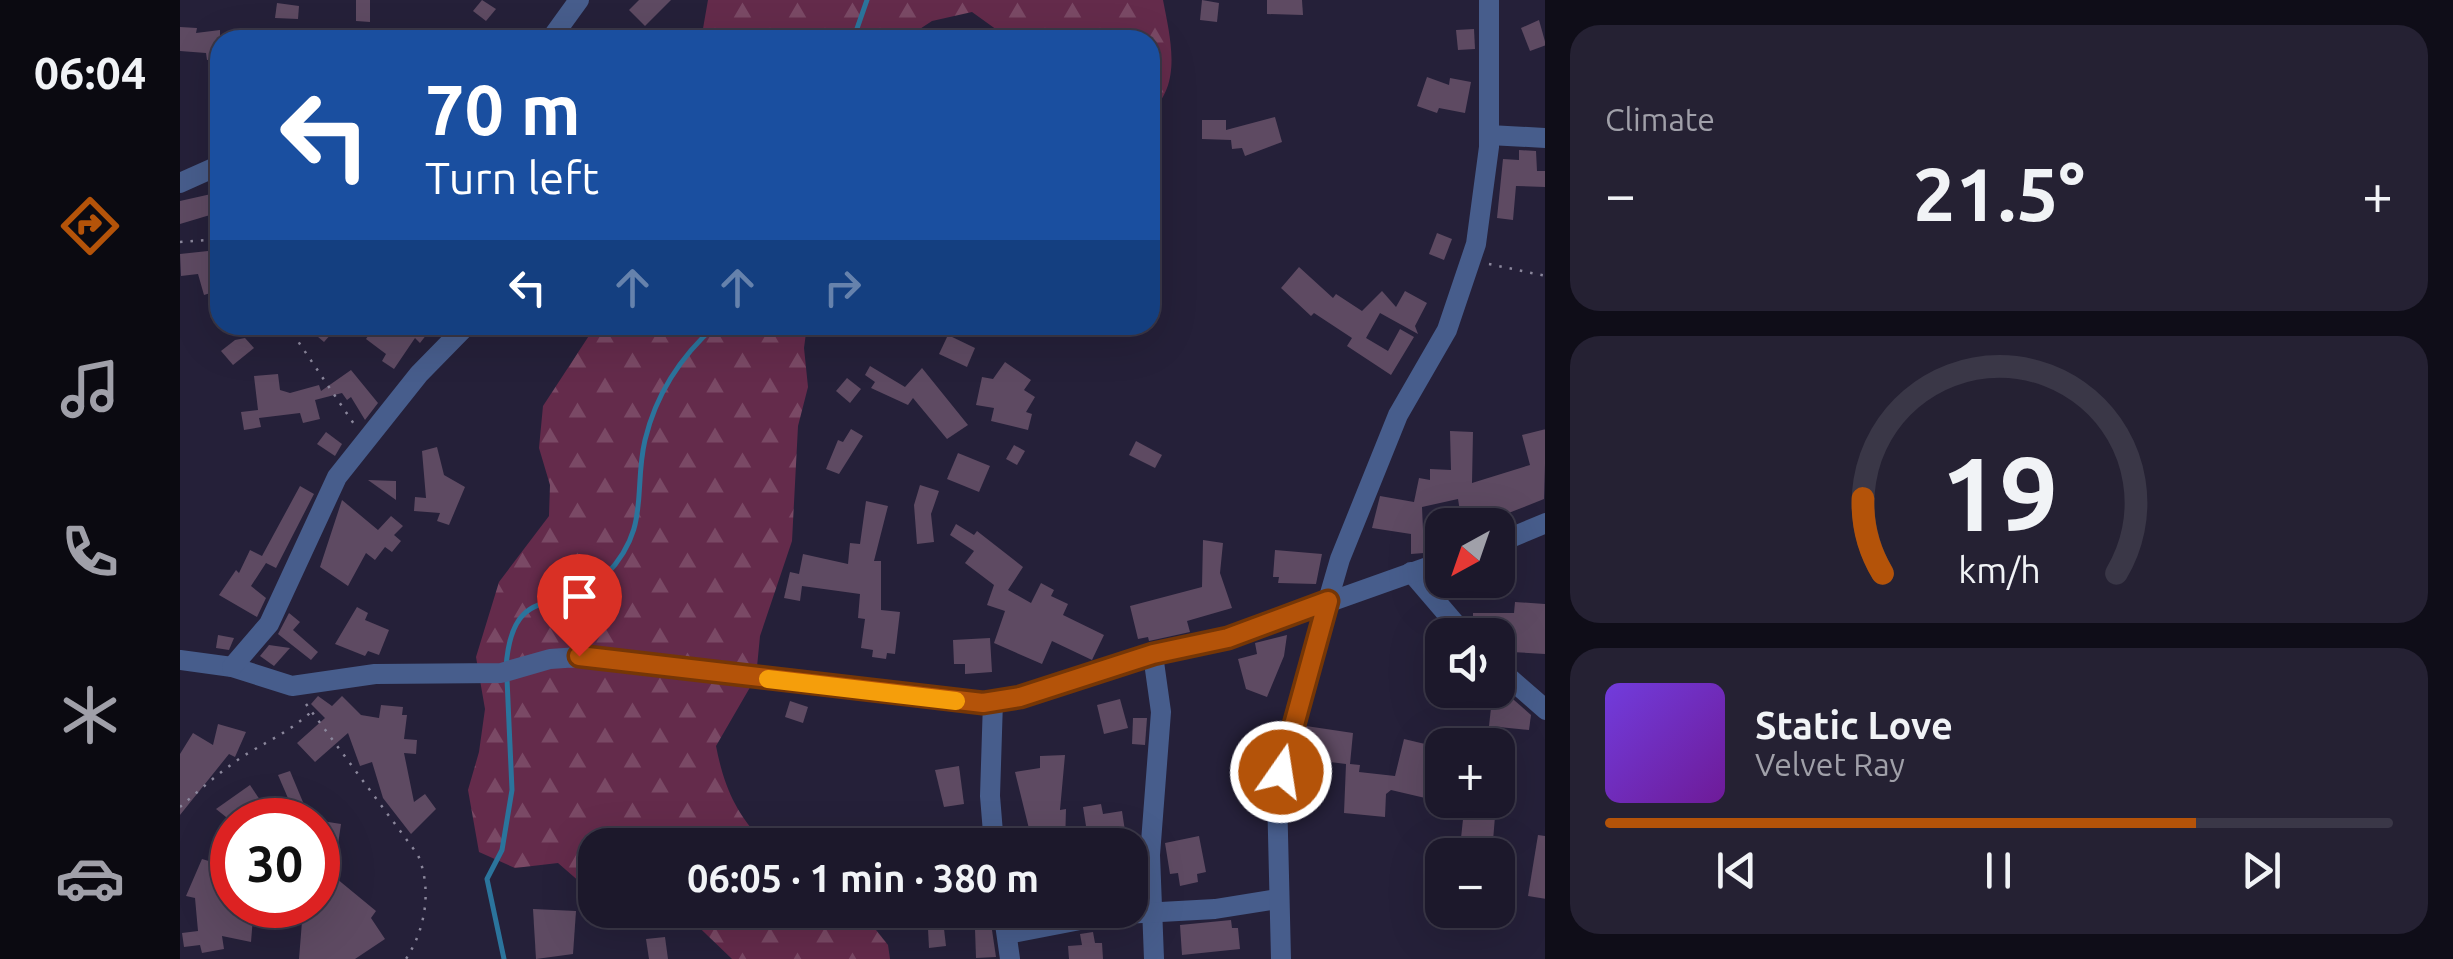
<!DOCTYPE html>
<meta charset="utf-8">
<style>
:root{--surface:#1c182b;--page:#252133;--text:#f1f3f6;--muted:#a0a0a9;--line:#3a3747;--accent:#b45309}
body{margin:0;font-family:Ubuntu,sans-serif;background:var(--page);color:var(--text);height:100vh;display:flex;flex-direction:column;font-size:38px;white-space:nowrap}
*{box-sizing:border-box;margin:0}
p{font-size:32px;color:var(--muted)}
.icon{flex:none;width:55px;height:55px;fill:none;stroke:currentColor;stroke-width:2;stroke-linecap:round;stroke-linejoin:round}
.map{position:relative;flex:1;overflow:hidden}
.details{display:flex;flex-direction:column;gap:25px;padding:25px;background:#0f0d18;width:908px}
.details>*{flex:none}
.hud{position:absolute;left:30px;top:30px;width:950px;height:305px;border-radius:30px;box-shadow:0 10px 40px #0002,0 0 0 2px var(--line);background:#1a4fa0;color:#fff;overflow:hidden}
.needle{width:65px;rotate:220deg}
.buttons{position:absolute;left:1245px;top:508px;display:grid;gap:20px}
.buttons a{display:grid;place-items:center;width:90px;height:90px;border-radius:20px;background:var(--surface);box-shadow:0 10px 40px #0002,0 0 0 2px var(--line);font-size:50px}
.speed{position:absolute;left:30px;top:798px;display:flex;gap:20px;font-size:50px;font-weight:700;text-align:center}
.speed>*{display:grid;place-content:center;width:130px;height:130px;border-radius:50%;background:var(--surface);box-shadow:0 10px 40px #0002,0 0 0 2px var(--line);line-height:1}
.speed .limit{border:15px solid #d22;background:#fff;color:#111}
.pin{position:absolute;display:grid;place-items:center;width:85px;height:85px;color:#fff;margin:-102px -42px;border-radius:50% 50% 50% 0;rotate:-45deg;box-shadow:0 0 10px #0007}
.pin .icon{rotate:45deg}
.me{position:absolute;width:110px;margin:-55px;rotate:13deg;stroke-linejoin:round;filter:drop-shadow(0 0 8px #0008)}
.turn{display:flex;align-items:center;gap:35px;height:210px;padding:0 50px;font-size:45px}
.turn .icon{width:130px;height:130px;stroke-width:2.5}
.turn b{display:block;font-size:70px;line-height:85px}
.lanes{display:flex;align-items:center;height:95px;padding:0 50px;background:#0003;justify-content:center;gap:50px;direction:ltr}
.lanes .off{opacity:.35}
.big{font-size:75px;font-weight:700;line-height:1.1}
.details .tile{flex:1;display:flex;flex-direction:column;justify-content:center;gap:15px;min-width:0;padding:0 35px;border-radius:30px;background:var(--page)}
.details .dial{align-items:center;gap:0}
.dial svg{height:260px;overflow:visible;fill:none;stroke:var(--line);stroke-width:7;stroke-linecap:round;text-anchor:middle}
.dial text{fill:var(--text);stroke:none}
.song{display:flex;align-items:center;gap:30px}
.cover{width:120px;height:120px;border-radius:15px;background:linear-gradient(135deg,hsl(260 70% 55%),hsl(280 70% 35%))}
.played{height:10px;border-radius:5px;background:linear-gradient(90deg,var(--accent) 75%,var(--line) 75%)}
.keys{display:flex;justify-content:space-around;direction:ltr}
.heat{display:flex;justify-content:space-between;align-items:center;font-size:55px;direction:ltr}
.trip{position:absolute;left:398px;top:828px;width:570px;height:100px;border-radius:30px;background:var(--surface);box-shadow:0 10px 40px #0002,0 0 0 2px var(--line);font-weight:700;line-height:100px;text-align:center}
main{display:flex;flex:1;min-height:0}
.menu{display:flex;flex-direction:column;width:180px;justify-content:space-around;align-items:center;background:#0b0a11;color:var(--muted)}
.menu .icon{width:70px;height:70px}
.menu .selected{color:var(--accent)}
.menu b{font-size:45px;color:var(--text)}
.map>svg:first-child{display:block}
.forest{fill:url(#forest-firs)}
.lines{fill:none;stroke-linecap:round;stroke-linejoin:round}
.stream{stroke:#2b749c;stroke-width:5}
.building{fill:#5e4a62}
.path{stroke:#8b879c;stroke-width:2.5;stroke-dasharray:2.5 8;stroke-linecap:butt}
.street{stroke:#475d8c;stroke-width:20}
.route-casing{stroke:#753606;stroke-width:25}
.route{stroke:#b45309;stroke-width:18}
.slow{stroke:#f59e0b;stroke-width:18}
</style>
<main>
<nav class="menu">
<b>06:04</b>
<svg class="icon selected" aria-label="directions" viewBox="0 0 24 24"><path d="M12 3l9 9-9 9-9-9zM9 14v-3h6M13 9l2 2-2 2"/></svg>
<svg class="icon" aria-label="music" viewBox="0 0 24 24"><path d="M9 18V5l10-2v13"/><circle cx="6" cy="18" r="3"/><circle cx="16" cy="16" r="3"/></svg>
<svg class="icon" aria-label="phone" viewBox="0 0 24 24"><path d="M5 4h4l2 5-3 2q2 4 5 5l2-3 5 2v4C11 20 4 13 5 4z"/></svg>
<svg class="icon" aria-label="climate" viewBox="0 0 24 24"><path d="M12 3v18M4 7l16 10M4 17L20 7"/></svg>
<svg class="icon" aria-label="car" viewBox="0 0 24 24"><path d="M5 17H2v-5l4-1 3-4h7l3 4 3 1v5h-3M9 17h6M6 11h13"/><circle cx="7" cy="17" r="2"/><circle cx="17" cy="17" r="2"/></svg>
</nav>
<div class="map">
<svg width="1366" height="959" viewBox="0 0 1366 959">
<defs>
<pattern id="forest-firs" width="22" height="20" patternUnits="userSpaceOnUse" patternTransform="scale(2.5)"><rect width="22" height="20" fill="#642b4b"/><path d="M5 1l3.5 6h-7zM16 11l3.5 6h-7z" fill="#7a4965"/></pattern>
</defs>
<rect width="100%" height="100%" fill="#252039"/>
<g class="forest">
<path d="M528,0H983C990,37 1003,85 970,112V40H831L792,12L752,21L723,40H521Z"/>
<path d="M416,325H627L624,348L628,387L618,426L612,541L580,636L576,677L536,746C544,787 556,814 586,845H415V885L401,883L378,863L335,868L299,852L288,790L299,752L305,709L296,657L319,582L369,516L370,485L359,448L363,406Z"/>
<path d="M501,910H680L708,945L710,959H552Z"/>
</g>
<g class="lines">
<g class="stream">
<path d="M673,40L687,0"/>
<path d="M326,668C332,576 384,619 426,575C471,528 453,491 465,440C476,394 501,356 536,325"/>
<path d="M324,959L307,879L322,850L332,790L327,679"/>
</g>
</g>
<g class="building">
<path d="M176,0H190V22L176,21Z"/>
<path d="M302,0L316,9L306,21L293,11Z"/>
<path d="M459,0H491L465,26L449,10Z"/>
<path d="M1022,0L1039,3L1037,22L1020,20Z"/>
<path d="M1087,0H1122L1123,15L1087,14Z"/>
<path d="M97,3L119,6L118,19L95,18Z"/>
<path d="M1359,20L1366,45L1350,51L1341,28Z"/>
<path d="M0,27L17,28L16,33L40,30V59L27,60L26,53L0,51Z"/>
<path d="M1294,29L1295,49L1278,50L1276,30Z"/>
<path d="M1247,77L1269,85L1270,78L1291,82L1285,113L1259,108L1257,113L1237,106Z"/>
<path d="M1095,117L1102,142L1065,156L1062,148L1052,149L1051,140L1022,139V120H1046V130Z"/>
<path d="M1339,150L1356,151L1357,171H1366V187L1336,186L1333,220L1317,218L1323,159L1339,160Z"/>
<path d="M40,192V212L0,224V201Z"/>
<path d="M1257,233L1272,239L1264,260L1249,254Z"/>
<path d="M28,251L40,253V272L36,273L40,290L24,295L18,274L1,276L0,254Z"/>
<path d="M1119,267L1153,298L1156,294L1182,311L1202,291L1216,307L1225,291L1247,303L1235,326L1238,334L1200,313L1186,338L1208,351L1220,329L1234,337L1211,375L1167,346L1172,338L1134,313L1131,316L1101,288Z"/>
<path d="M124,325H159L144,342Z"/>
<path d="M196,325H254L240,343L235,338L214,369L202,361L206,354L186,339Z"/>
<path d="M768,335L795,348L787,367L759,354Z"/>
<path d="M65,338L74,348L53,365L41,351L55,340Z"/>
<path d="M825,362L851,380L844,390L855,397L846,412L852,414L848,430L811,421L814,408L796,405L802,377L813,379Z"/>
<path d="M690,366L725,387L742,368L788,425L767,439L733,398L728,405L691,388L695,382L685,375Z"/>
<path d="M171,370L198,403L185,420L171,397L167,400L162,393L135,400L140,419L123,423L120,413L79,418L81,427L64,430L61,412L78,410L74,376L98,374L100,390L110,393L139,385L141,391Z"/>
<path d="M667,378L681,389L670,403L656,391Z"/>
<path d="M671,429L683,436L659,474L646,469L658,440L663,442Z"/>
<path d="M1366,429L1364,499L1311,520L1282,524L1278,499L1242,507L1244,553L1231,554V534L1192,528L1200,496L1234,502L1239,478L1250,480V469L1271,470L1270,431L1293,432L1292,483L1350,465L1342,435Z"/>
<path d="M146,432L162,444L155,456L137,444Z"/>
<path d="M956,441L982,455L975,468L949,455Z"/>
<path d="M834,445L845,451L837,465L826,459Z"/>
<path d="M257,447L264,475L285,487L269,525L257,521L260,513L234,511L235,497L246,498L242,451Z"/>
<path d="M778,453L810,466L799,492L767,479Z"/>
<path d="M188,480L216,481V500Z"/>
<path d="M740,485L759,491L751,514L754,542L737,544L734,505Z"/>
<path d="M120,486L134,494L96,568L86,563L71,586L86,598L77,617L39,595L56,570L59,573L70,550L82,556Z"/>
<path d="M162,500L198,530L211,516L223,526L214,535L221,541L212,552L205,547L195,560L186,553L168,586L140,567Z"/>
<path d="M686,501L708,506L694,561H701V610L720,612L715,654L707,653L706,659L692,657L693,650L681,648L685,619L678,618L680,594L622,586L620,601L604,598L610,572L619,574L623,554L668,564L670,543L680,544Z"/>
<path d="M776,524L794,535L797,531L843,567L828,590L851,603L861,583L874,590L871,596L888,604L883,615L924,635L912,660L872,641L862,664L814,643L825,611L807,605L814,585L785,563L794,551L770,535Z"/>
<path d="M1023,540L1043,543L1040,573L1052,608L1007,621L1010,632L969,641L968,637L958,639L950,606L1022,587Z"/>
<path d="M1095,550L1142,554L1136,584L1098,583L1099,577H1093Z"/>
<path d="M1335,602L1366,604V654L1331,652L1332,647L1318,645V632H1298L1293,624V613H1334Z"/>
<path d="M177,607L188,613L185,620L209,630L199,655L188,651L185,656L155,644Z"/>
<path d="M109,613L120,622L113,630L138,652L131,660L98,634Z"/>
<path d="M38,635L54,638L49,650L36,648Z"/>
<path d="M1107,635L1104,656L1087,697L1066,689L1058,659L1077,654L1075,643Z"/>
<path d="M810,638L812,672L785,674V664H774L773,640Z"/>
<path d="M89,645L110,648L94,666L80,656Z"/>
<path d="M1318,686L1351,715L1349,730L1309,726L1313,690Z"/>
<path d="M138,696L152,706L162,696L181,715L199,718L201,705L223,707L222,715H227L224,739L237,740L236,754L224,753L234,802L245,794L256,809L231,834L203,798L192,762L180,766L168,733L135,762L117,743L145,718L131,704Z"/>
<path d="M940,699L948,728L924,734L917,705Z"/>
<path d="M610,701L628,707L623,723L605,717Z"/>
<path d="M953,718H967L965,745L952,744Z"/>
<path d="M38,724L66,732L55,757L49,754L0,815V754L13,733L33,745Z"/>
<path d="M1126,726L1173,733L1170,764L1180,765L1179,772L1215,776L1224,739L1262,748L1258,801L1211,790L1206,794L1205,817L1164,813L1166,764L1118,758Z"/>
<path d="M885,755L880,810L886,809L885,845H853L835,772L860,768V756Z"/>
<path d="M779,766L784,804L764,807L755,770Z"/>
<path d="M1318,770L1333,773L1323,818L1318,817Z"/>
<path d="M110,771L125,807L114,812L98,775Z"/>
<path d="M70,785L80,800L51,821L36,809Z"/>
<path d="M1292,801L1316,804L1313,841L1281,838L1284,810L1291,811Z"/>
<path d="M921,804L923,814L942,811L945,831L933,833L935,845H909L903,807Z"/>
<path d="M142,821L161,824L157,851L138,848Z"/>
<path d="M1358,835L1366,836V899L1348,896Z"/>
<path d="M1019,836L1026,872L1017,874L1018,882L1000,886L998,873L990,874L985,843Z"/>
<path d="M22,859L39,864L33,882L41,883L40,895L52,898V905H74L71,942L42,936L44,949L22,953L20,945L4,947L2,933L18,931L15,898L6,896Z"/>
<path d="M145,869L196,911L191,918L205,939L175,959H119L123,909L138,910V873Z"/>
<path d="M353,909L396,911L393,954L356,959Z"/>
<path d="M1051,920L1052,928H1058L1060,949L1002,955L1000,925Z"/>
<path d="M748,929H764L766,946L749,948Z"/>
<path d="M795,929L812,930L816,957L796,958Z"/>
<path d="M913,932L915,943H922L923,959H889L888,946L902,945L900,934Z"/>
<path d="M485,937L488,959H469L466,939Z"/>
</g>
<g class="lines">
<g class="path">
<path d="M0,242L40,239"/>
<path d="M1309,264L1366,276"/>
<path d="M107,325L174,424"/>
<path d="M126,704L238,855C252,889 246,928 226,959"/>
<path d="M0,807C22,788 45,767 70,752C92,739 111,730 130,713"/>
</g>
<g class="street">
<path d="M370,40L399,0"/>
<path d="M1309,135L1366,138"/>
<path d="M0,183L40,165"/>
<path d="M1318,543L1366,523"/>
<path d="M1231,572L1285,635"/>
<path d="M973,655L981,712L970,855L974,959"/>
<path d="M0,660L52,667L112,686L195,674L321,673L370,659L399,657L803,703L840,697L973,655L1048,638L1262,562"/>
<path d="M52,667L89,624L157,477L239,374L287,325"/>
<path d="M1318,668L1366,710"/>
<path d="M813,701L810,796L814,845"/>
<path d="M823,910L830,959"/>
<path d="M827,934L926,915L1035,909L1097,899"/>
<path d="M1101,959L1097,793L1104,752L1160,559L1218,415L1267,330L1296,244L1309,147V0"/>
</g>
</g>
<g class="lines">
<defs>
<path id="route" d="M399,656L803,703L840,697L973,654L1048,638L1148,601L1101,772"/>
</defs>
<use href="#route" class="route-casing"/>
<use href="#route" class="route"/>
<path class="slow" d="M588,679L776,701"/>
</g>
</svg>
<div class="buttons">
<a><svg class="needle" viewBox="-14 -14 28 28"><path d="M0-13l5 13h-10z" fill="#e53935"/><path d="M0 13l5-13h-10z" fill="#a0a0a9"/></svg></a>
<a><svg class="icon" aria-label="sound" viewBox="0 0 24 24"><path d="M4 9h4l5-4v14l-5-4H4zM17 9q2 3 0 6"/></svg></a>
<a>+</a>
<a>−</a>
</div>
<div class="speed"><div class="limit">30</div></div>
<div class="pin" style="left:399px;top:656px;background:#d93025"><svg class="icon" aria-label="arrive" viewBox="0 0 24 24"><path d="M6 21V4h12l-3 4 3 4H6"/></svg></div>
<svg class="me" style="left:1101px;top:772px" viewBox="-20 -20 40 40"><circle r="17" fill="#b45309" stroke="#fff" stroke-width="3"/><path d="M0-11L8 9 0 5-8 9z" fill="#fff"/></svg>
<div class="trip">06:05 · 1 min · 380 m</div>
<div class="hud">
<div class="turn"><svg class="icon" aria-label="left" viewBox="0 0 24 24"><path d="M17 20v-9H6M10 6l-5 5 5 5"/></svg><div><b>70 m</b>Turn left</div></div>
<div class="lanes"><svg class="icon" aria-label="left" viewBox="0 0 24 24"><path d="M17 20v-9H6M10 6l-5 5 5 5"/></svg><svg class="icon off" aria-label="ahead" viewBox="0 0 24 24"><path d="M12 20V5M6 11l6-6 6 6"/></svg><svg class="icon off" aria-label="ahead" viewBox="0 0 24 24"><path d="M12 20V5M6 11l6-6 6 6"/></svg><svg class="icon off" aria-label="right" viewBox="0 0 24 24"><path d="M7 20v-9h11M14 6l5 5-5 5"/></svg></div>
</div>
</div>
<section class="details">
<div class="tile"><p>Climate</p>
<div class="heat"><a>−</a><b class="big">21.5°</b><a>+</a></div>
</div>
<div class="tile dial"><svg viewBox="0 0 100 80">
<path d="M14 69A42 42 0 1 1 86 69"/>
<path d="M14 69A42 42 0 0 1 8 46" stroke="#b45309"/>
<text x="50" y="56" font-size="32" font-weight="700">19</text>
<text x="50" y="72" font-size="11">km/h</text>
</svg></div>
<div class="tile">
<div class="song"><i class="cover"></i><div><b>Static Love</b><p>Velvet Ray</p></div></div>
<div class="played"></div>
<div class="keys"><svg class="icon" aria-label="previous" viewBox="0 0 24 24"><path d="M18 5L8 12l10 7zM5 5v14"/></svg><svg class="icon" aria-label="pause" viewBox="0 0 24 24"><path d="M8 5v14M16 5v14"/></svg><svg class="icon" aria-label="next" viewBox="0 0 24 24"><path d="M6 5l10 7-10 7zM19 5v14"/></svg></div>
</div>
</section>
</main>
